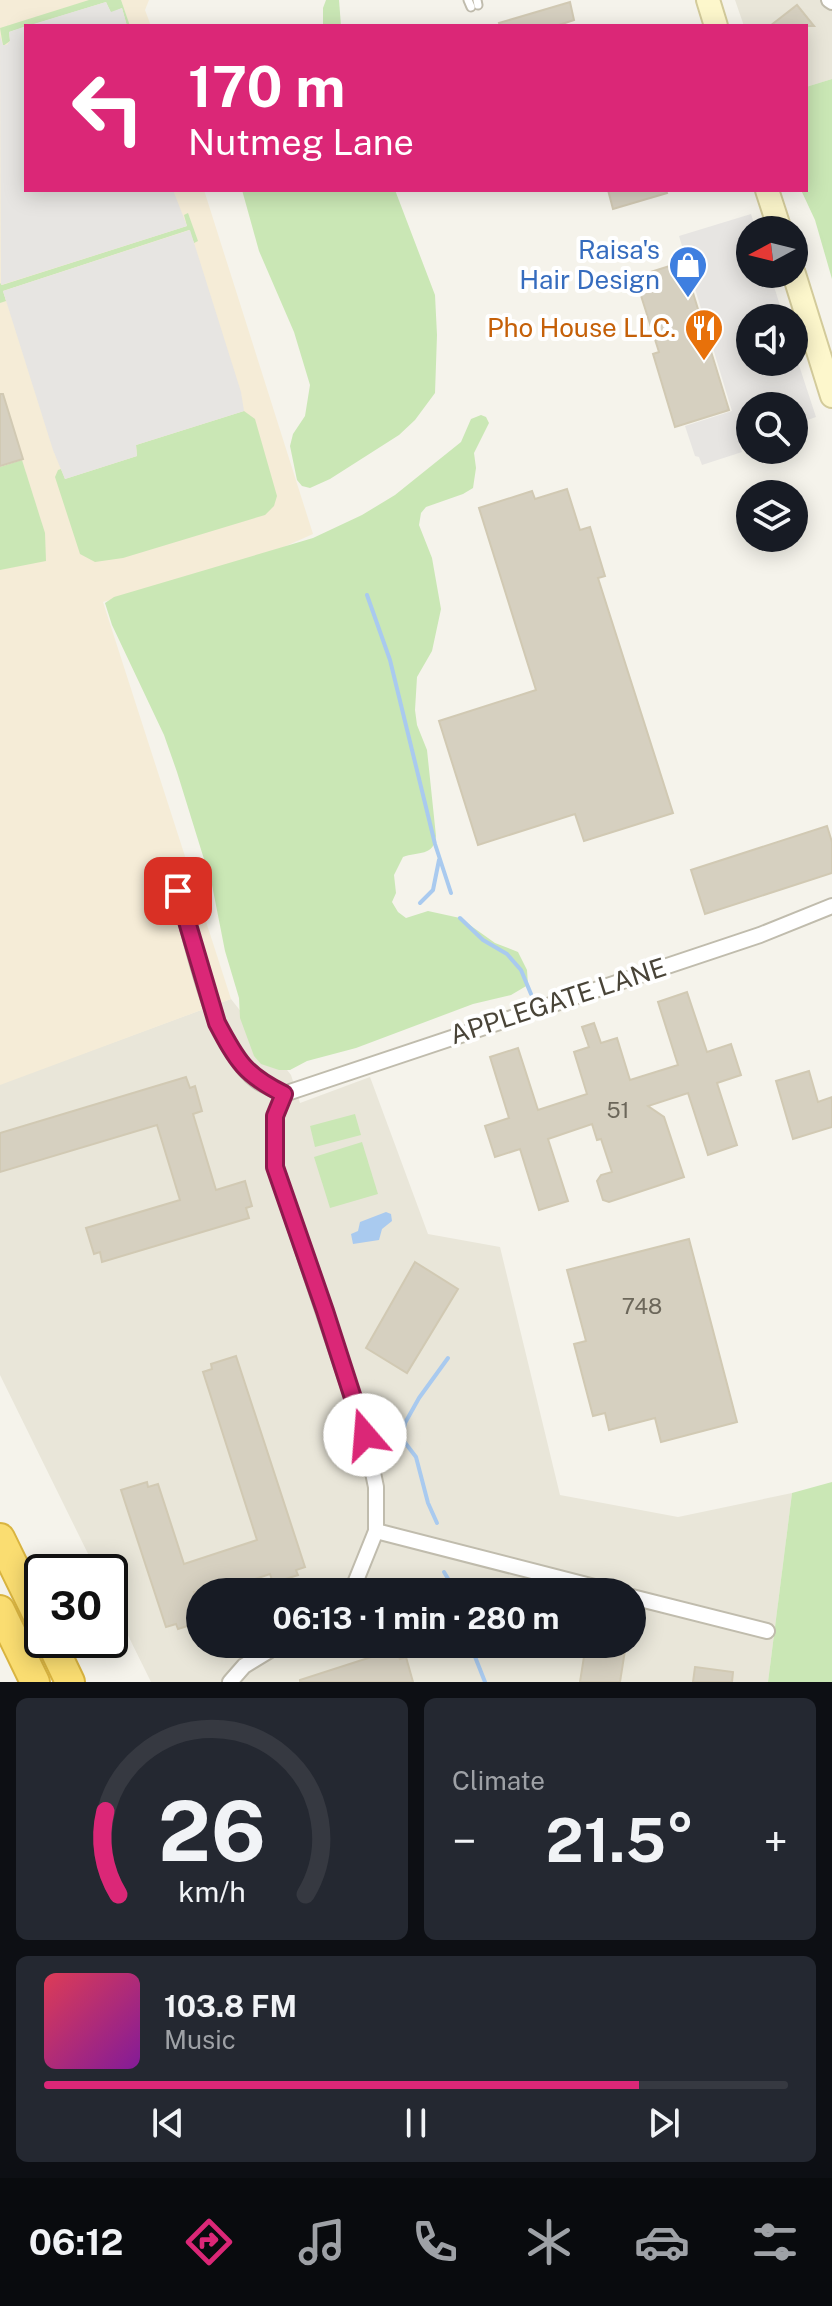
<!DOCTYPE html>
<meta charset="utf-8">
<style>
:root{--surface:#171b24;--page:#242831;--text:#f1f3f6;--muted:#9ea1a6;--line:#363941;--accent:#db2777}
body{margin:0;font-family:"Public Sans",sans-serif;background:var(--page);color:var(--text);height:100vh;display:flex;flex-direction:column;font-size:30px;white-space:nowrap}
*{box-sizing:border-box;margin:0}
p{font-size:26px;color:var(--muted)}
.icon{flex:none;width:44px;height:44px;fill:none;stroke:currentColor;stroke-width:2;stroke-linecap:round;stroke-linejoin:round}
.map{position:relative;height:1682px;overflow:hidden}
.sheet{display:flex;flex-direction:column;gap:16px;padding:16px;background:#0d0f14;flex:1}
.sheet>*{flex:none}
.hud{position:absolute;left:24px;top:24px;width:784px;height:168px;border-radius:0px;box-shadow:0 4px 20px #0003;background:#db2777;color:#fff;overflow:hidden}
.needle{width:52px;rotate:263deg}
.fabs{position:absolute;left:736px;top:216px;display:grid;gap:16px}
.fabs a{display:grid;place-items:center;width:72px;height:72px;border-radius:50%;background:var(--surface);box-shadow:0 4px 20px #0003;font-size:40px}
.speed{position:absolute;left:24px;top:1554px;display:flex;gap:16px;font-size:40px;font-weight:700;text-align:center}
.speed>*{display:grid;place-content:center;width:104px;height:104px;border-radius:50%;background:var(--surface);box-shadow:0 4px 20px #0003;line-height:1}
.speed .limit{border:4px solid #111;border-radius:12px;background:#fff;color:#111}
.pin{position:absolute;display:grid;place-items:center;width:68px;height:68px;color:#fff;margin:-34px;border-radius:16px;box-shadow:0 4px 12px #0006}
.me{position:absolute;width:88px;margin:-44px;rotate:342deg;stroke-linejoin:round;filter:drop-shadow(0 0 6px #0008)}
.turn{display:flex;align-items:center;gap:28px;height:168px;padding:0 32px;font-size:36px}
.turn .icon{width:104px;height:104px;stroke-width:2.5}
.turn b{display:block;font-size:56px;line-height:68px}
.big{font-size:60px;font-weight:700;line-height:1.1}
.sheet .widget{flex:1;display:flex;flex-direction:column;justify-content:center;gap:12px;min-width:0;padding:0 28px;border-radius:12px;background:var(--page)}
.sheet .dial{align-items:center;gap:0}
.dial svg{height:208px;overflow:visible;fill:none;stroke:var(--line);stroke-width:7;stroke-linecap:round;text-anchor:middle}
.dial text{fill:var(--text);stroke:none}
.song{display:flex;align-items:center;gap:24px}
.cover{width:96px;height:96px;border-radius:12px;background:linear-gradient(135deg,hsl(350 70% 55%),hsl(290 70% 35%))}
.played{height:8px;border-radius:4px;background:linear-gradient(90deg,var(--accent) 80%,var(--line) 80%)}
.keys{display:flex;justify-content:space-around;direction:ltr}
.heat{display:flex;justify-content:space-between;align-items:center;font-size:44px;direction:ltr}
.sheet .tiles{flex:1;display:grid;gap:16px;grid-template-columns:1fr 1fr}
.widget:last-child{grid-column:span 2}
.trip{position:absolute;left:186px;top:1578px;width:460px;height:80px;border-radius:40px;background:var(--surface);box-shadow:0 4px 20px #0003;font-weight:700;line-height:80px;text-align:center}
.dock{display:flex;height:128px;justify-content:space-around;align-items:center;background:#090b0e;color:var(--muted)}
.dock .icon{width:56px;height:56px}
.dock .current{color:var(--accent)}
.dock b{font-size:36px;color:var(--text)}
.map>svg:first-child{display:block}
.residential{fill:#e9e6d9;fill-rule:evenodd}
.commercial{fill:#f5ecd7}
.green{fill:#cae7b5}
.parking{fill:#e7e5e2}
.water{fill:#a9caef}
.lines{fill:none;stroke-linecap:round;stroke-linejoin:round}
.stream{stroke:#a9caef;stroke-width:4}
.building{fill:#d6d0c0;stroke:#d1c9b3;stroke-width:2}
.service-casing{stroke:#c0bcad;stroke-width:11}
.minor-casing{stroke:#c0bcad;stroke-width:18}
.secondary-casing{stroke:#d3cb9b;stroke-width:26}
.motorway-casing{stroke:#d9b440;stroke-width:32}
.service{stroke:#fff;stroke-width:7}
.minor{stroke:#fff;stroke-width:14}
.secondary{stroke:#fdf7cc;stroke-width:22}
.motorway{stroke:#fadd71;stroke-width:28}
.route-casing{stroke:#8e194d;stroke-width:20}
.route{stroke:#db2777;stroke-width:14}
.labels{text-anchor:middle;stroke-width:8;stroke-linejoin:round;paint-order:stroke}
.number-label{font-size:22px;fill:#6c675a}
.shop-label{font-size:26px;fill:#366cbe;stroke:#fff;text-anchor:end}
.food-label{font-size:26px;fill:#c56008;stroke:#fff;text-anchor:end}
.street-label{font-size:26px;fill:#494438;stroke:#fff}
</style>
<div class="map">
<svg width="832" height="1682" viewBox="0 0 832 1682">
<rect width="100%" height="100%" fill="#f5f3eb"/>
<g class="residential">
<path d="M735,0H832V79L806,87V26H744Z"/>
<path d="M231,999L291,1075L300,1103L370,1077L428,1234L500,1247L560,1495L678,1517L792,1493L768,1682H151L110,1599V1572H97L0,1375V1084ZM200,1592H632V1644H200Z"/>
</g>
<path class="commercial" d="M0,0H149L145,10L151,26H26V190H204L313,534L248,563L103,602L231,999L0,1085Z"/>
<g class="green">
<path d="M89,0H121L130,26H127L122,8L111,13L106,2L9,32L10,41L3,46L0,28Z"/>
<path d="M326,0H339L341,26H323V8Z"/>
<path d="M832,79V279L815,220L801,190H806V87Z"/>
<path d="M242,190H395L435,295L437,335L435,393L415,420L399,435L330,479L310,488L302,486L297,480L290,446L293,434L305,416L310,385L294,332L259,251Z"/>
<path d="M188,213L198,241L194,243L189,230L3,291L6,301L0,303V283L2,285L187,226L184,215Z"/>
<path d="M244,411L255,419L277,496L274,506L265,515L123,558L95,562L80,554L55,477L58,470L61,469L65,479L137,456L136,445Z"/>
<path d="M481,415L486,417L489,423L474,453L476,468L473,488L463,494L426,507L421,513L419,525L432,558L441,609L432,651L417,677L415,710L417,725L427,750L436,836C434,857 418,851 403,857L394,875L396,893L392,902L398,912L406,918L428,911L460,918L495,943L518,952L527,970L528,985L511,995L473,1004L356,1048L307,1061L290,1070H279L261,1064L254,1056L240,1018L239,998L225,951L212,885L177,772L164,735L112,625L105,603L114,597L313,538L362,515L395,495L461,442L471,419Z"/>
<path d="M22,460L45,533L46,561L0,570V467Z"/>
<path d="M355,1114L361,1135L315,1147L310,1126Z"/>
<path d="M362,1142L378,1194L330,1208L314,1157Z"/>
<path d="M832,1482V1682H768L792,1493Z"/>
</g>
<g class="parking">
<path d="M106,2L111,12L122,8L127,26H27Z"/>
<path d="M26,26V190H173L187,226L1,285L0,36L3,45H7L10,41L9,32Z"/>
<path d="M751,214L756,230H750V274H770L784,318H750V362H794V350L816,417L802,422L805,432L794,435V406H750V439L739,443L742,452L702,465L699,457L695,456L685,426L732,411L679,236Z"/>
<path d="M190,230L241,392L244,411L136,445L137,456L65,479L53,450L3,291Z"/>
</g>
<path class="water" d="M386,1212L391,1214L392,1221L382,1229L379,1240L353,1244L351,1234L358,1231L360,1222Z"/>
<g class="lines">
<g class="stream">
<path d="M367,595L390,660L435,844L451,893"/>
<path d="M420,903L433,890L439,860"/>
<path d="M460,918L483,940L507,954L521,970L531,994"/>
<path d="M437,1523L428,1503L416,1457L403,1440V1433L405,1423L419,1398L448,1358"/>
<path d="M444,1572L456,1592"/>
<path d="M470,1644L485,1682"/>
</g>
</g>
<g class="building">
<path d="M570,2L574,20L556,26H500L499,23Z"/>
<path d="M797,5L814,26H770Z"/>
<path d="M608,190H666L667,193L613,209Z"/>
<path d="M679,263L685,282L689,280L729,410L675,427L653,354L659,352L635,277Z"/>
<path d="M0,394H3L23,459L0,466Z"/>
<path d="M567,489L580,530L590,527L605,576L598,578L673,813L584,841L575,814L478,845L439,721L536,690L479,508L532,491L535,499Z"/>
<path d="M827,826L832,842V873L705,914L691,870Z"/>
<path d="M687,992L707,1052L731,1044L741,1075L717,1083L737,1145L708,1155L688,1093L648,1106L664,1117L684,1177L609,1202L603,1200L597,1181L601,1175L612,1172L601,1139L597,1140L592,1124L548,1139L568,1201L539,1210L520,1149L495,1157L485,1126L509,1118L490,1057L518,1048L538,1110L587,1094L574,1052L589,1047L582,1027L594,1023L601,1043L617,1038L630,1080L678,1065L658,1002Z"/>
<path d="M809,1071L818,1102L832,1097V1127L793,1139L776,1081Z"/>
<path d="M186,1077L190,1088L195,1086L202,1111L193,1114L216,1190L245,1181L252,1206L246,1208L249,1218L102,1262L100,1252L94,1254L86,1228L180,1200L157,1125L0,1172V1133Z"/>
<path d="M689,1239L737,1422L661,1442L655,1418L609,1430L605,1413L593,1416L574,1344L586,1341L567,1270Z"/>
<path d="M415,1262L458,1289L407,1373L366,1348Z"/>
<path d="M236,1356L305,1567L296,1570L298,1575L273,1583L270,1574L216,1592H194L200,1610V1622L178,1629L176,1624L166,1627L121,1490L147,1482L148,1487L158,1484L184,1564L257,1540L203,1372L212,1369L211,1364Z"/>
<path d="M586,1644H626L620,1682H580Z"/>
<path d="M396,1649L400,1659L406,1657L413,1682H300V1680Z"/>
<path d="M695,1667L733,1672L732,1682H693Z"/>
</g>
<g class="lines">
<defs>
<g id="service">
<path d="M468,0L471,7"/>
<path d="M477,0L478,5"/>
</g>
<g id="minor">
<path d="M829,0L832,2"/>
<path d="M178,891C194,944 212,1046 256,1080C264,1086 275,1089 284,1094"/>
<path d="M284,1094L760,935L832,906"/>
<path d="M284,1094L275,1116V1167L365,1435L376,1487V1531L353,1588L349,1592"/>
<path d="M376,1531L614,1592"/>
<path d="M632,1597L767,1631"/>
<path d="M230,1682L244,1666L280,1644"/>
</g>
<g id="secondary">
<path d="M708,0L716,26"/>
<path d="M767,190L780,230"/>
<path d="M794,274L832,396"/>
</g>
<g id="motorway">
<path d="M0,1538L42,1624"/>
<path d="M0,1610L35,1682"/>
<path d="M50,1640L70,1682"/>
</g>
</defs>
<use href="#service" class="service-casing"/>
<use href="#minor" class="minor-casing"/>
<use href="#secondary" class="secondary-casing"/>
<use href="#motorway" class="motorway-casing"/>
<use href="#service" class="service"/>
<use href="#minor" class="minor"/>
<use href="#secondary" class="secondary"/>
<use href="#motorway" class="motorway"/>
</g>
<g class="lines">
<defs>
<path id="route" d="M178,891L217,1023C237,1061 245,1075 284,1094L275,1116V1167L325,1311L365,1435"/>
</defs>
<use href="#route" class="route-casing"/>
<use href="#route" class="route"/>
</g>
<defs>
<symbol id="shop-pin" viewBox="-11 -11 22 30"><path d="M0 17L-7.5 6A9.5 9.5 0 1 1 7.5 6Z" fill="#3f7fe0" stroke="#fff"/><path d="M-5-2.5h2.3a2.7 3.5 0 0 1 5.4 0H5L5.5 6h-11ZM-1.5-2.5h3a1.5 2.3 0 0 0-3 0Z" fill="#fff"/></symbol>
<symbol id="restaurant-pin" viewBox="-11 -11 22 30"><path d="M0 17L-7.5 6A9.5 9.5 0 1 1 7.5 6Z" fill="#e8710a" stroke="#fff"/><path d="M-5-6h1v4h1v-4h1v4h1v-4h1v5L-1.5 .5V6h-2V.5L-5-1ZM5-6V6H3V1.5H1.5Q1.5-4 5-6Z" fill="#fff"/></symbol>
</defs>
<g fill-rule="evenodd">
<use href="#shop-pin" x="666" y="243" width="44" height="60"/>
<use href="#restaurant-pin" x="682" y="306" width="44" height="60"/>
</g>
<g class="labels">
<g class="number-label">
<text x="618" y="1118">51</text>
<text x="642" y="1314">748</text>
</g>
<g class="shop-label">
<text x="660" y="259">Raisa's<tspan x="660" dy="30">Hair Design</tspan></text>
</g>
<g class="food-label">
<text x="676" y="337">Pho House LLC.</text>
</g>
<g class="street-label">
<text transform="translate(558 1001) rotate(-18)" y="9">APPLEGATE LANE</text>
</g>
</g>
</svg>
<div class="fabs">
<a><svg class="needle" viewBox="-14 -14 28 28"><path d="M0-13l5 13h-10z" fill="#e53935"/><path d="M0 13l5-13h-10z" fill="#9ea1a6"/></svg></a>
<a><svg class="icon" aria-label="sound" viewBox="0 0 24 24"><path d="M4 9h4l5-4v14l-5-4H4zM17 9q2 3 0 6"/></svg></a>
<a><svg class="icon" aria-label="search" viewBox="0 0 24 24"><circle cx="10" cy="10" r="6"/><path d="M15 15l6 6"/></svg></a>
<a><svg class="icon" aria-label="layers" viewBox="0 0 24 24"><path d="M12 4l9 5-9 5-9-5zM3 14l9 5 9-5"/></svg></a>
</div>
<div class="speed"><div class="limit">30</div></div>
<div class="pin" style="left:178px;top:891px;background:#d93025"><svg class="icon" aria-label="arrive" viewBox="0 0 24 24"><path d="M6 21V4h12l-3 4 3 4H6"/></svg></div>
<svg class="me" style="left:365px;top:1435px" viewBox="-20 -20 40 40"><circle r="19" fill="#fff"/><path d="M0-13L10 11 0 6-10 11z" fill="#db2777"/></svg>
<div class="trip">06:13 · 1 min · 280 m</div>
<div class="hud">
<div class="turn"><svg class="icon" aria-label="left" viewBox="0 0 24 24"><path d="M17 20v-9H6M10 6l-5 5 5 5"/></svg><div><b>170 m</b>Nutmeg Lane</div></div>
</div>
</div>
<section class="sheet">
<div class="tiles">
<div class="widget dial"><svg viewBox="0 0 100 80">
<path d="M14 69A42 42 0 1 1 86 69"/>
<path d="M14 69A42 42 0 0 1 9 37" stroke="#db2777"/>
<text x="50" y="56" font-size="32" font-weight="700">26</text>
<text x="50" y="72" font-size="11">km/h</text>
</svg></div>
<div class="widget"><p>Climate</p>
<div class="heat"><a>−</a><b class="big">21.5°</b><a>+</a></div>
</div>
<div class="widget">
<div class="song"><i class="cover"></i><div><b>103.8 FM</b><p>Music</p></div></div>
<div class="played"></div>
<div class="keys"><svg class="icon" aria-label="previous" viewBox="0 0 24 24"><path d="M18 5L8 12l10 7zM5 5v14"/></svg><svg class="icon" aria-label="pause" viewBox="0 0 24 24"><path d="M8 5v14M16 5v14"/></svg><svg class="icon" aria-label="next" viewBox="0 0 24 24"><path d="M6 5l10 7-10 7zM19 5v14"/></svg></div>
</div>
</div>
</section>
<nav class="dock">
<b>06:12</b>
<svg class="icon current" aria-label="directions" viewBox="0 0 24 24"><path d="M12 3l9 9-9 9-9-9zM9 14v-3h6M13 9l2 2-2 2"/></svg>
<svg class="icon" aria-label="music" viewBox="0 0 24 24"><path d="M9 18V5l10-2v13"/><circle cx="6" cy="18" r="3"/><circle cx="16" cy="16" r="3"/></svg>
<svg class="icon" aria-label="phone" viewBox="0 0 24 24"><path d="M5 4h4l2 5-3 2q2 4 5 5l2-3 5 2v4C11 20 4 13 5 4z"/></svg>
<svg class="icon" aria-label="climate" viewBox="0 0 24 24"><path d="M12 3v18M4 7l16 10M4 17L20 7"/></svg>
<svg class="icon" aria-label="car" viewBox="0 0 24 24"><path d="M5 17H2v-5l4-1 3-4h7l3 4 3 1v5h-3M9 17h6M6 11h13"/><circle cx="7" cy="17" r="2"/><circle cx="17" cy="17" r="2"/></svg>
<svg class="icon" aria-label="filters" viewBox="0 0 24 24"><path d="M4 7h16M4 17h16"/><circle cx="9" cy="7" r="2"/><circle cx="15" cy="17" r="2"/></svg>
</nav>
